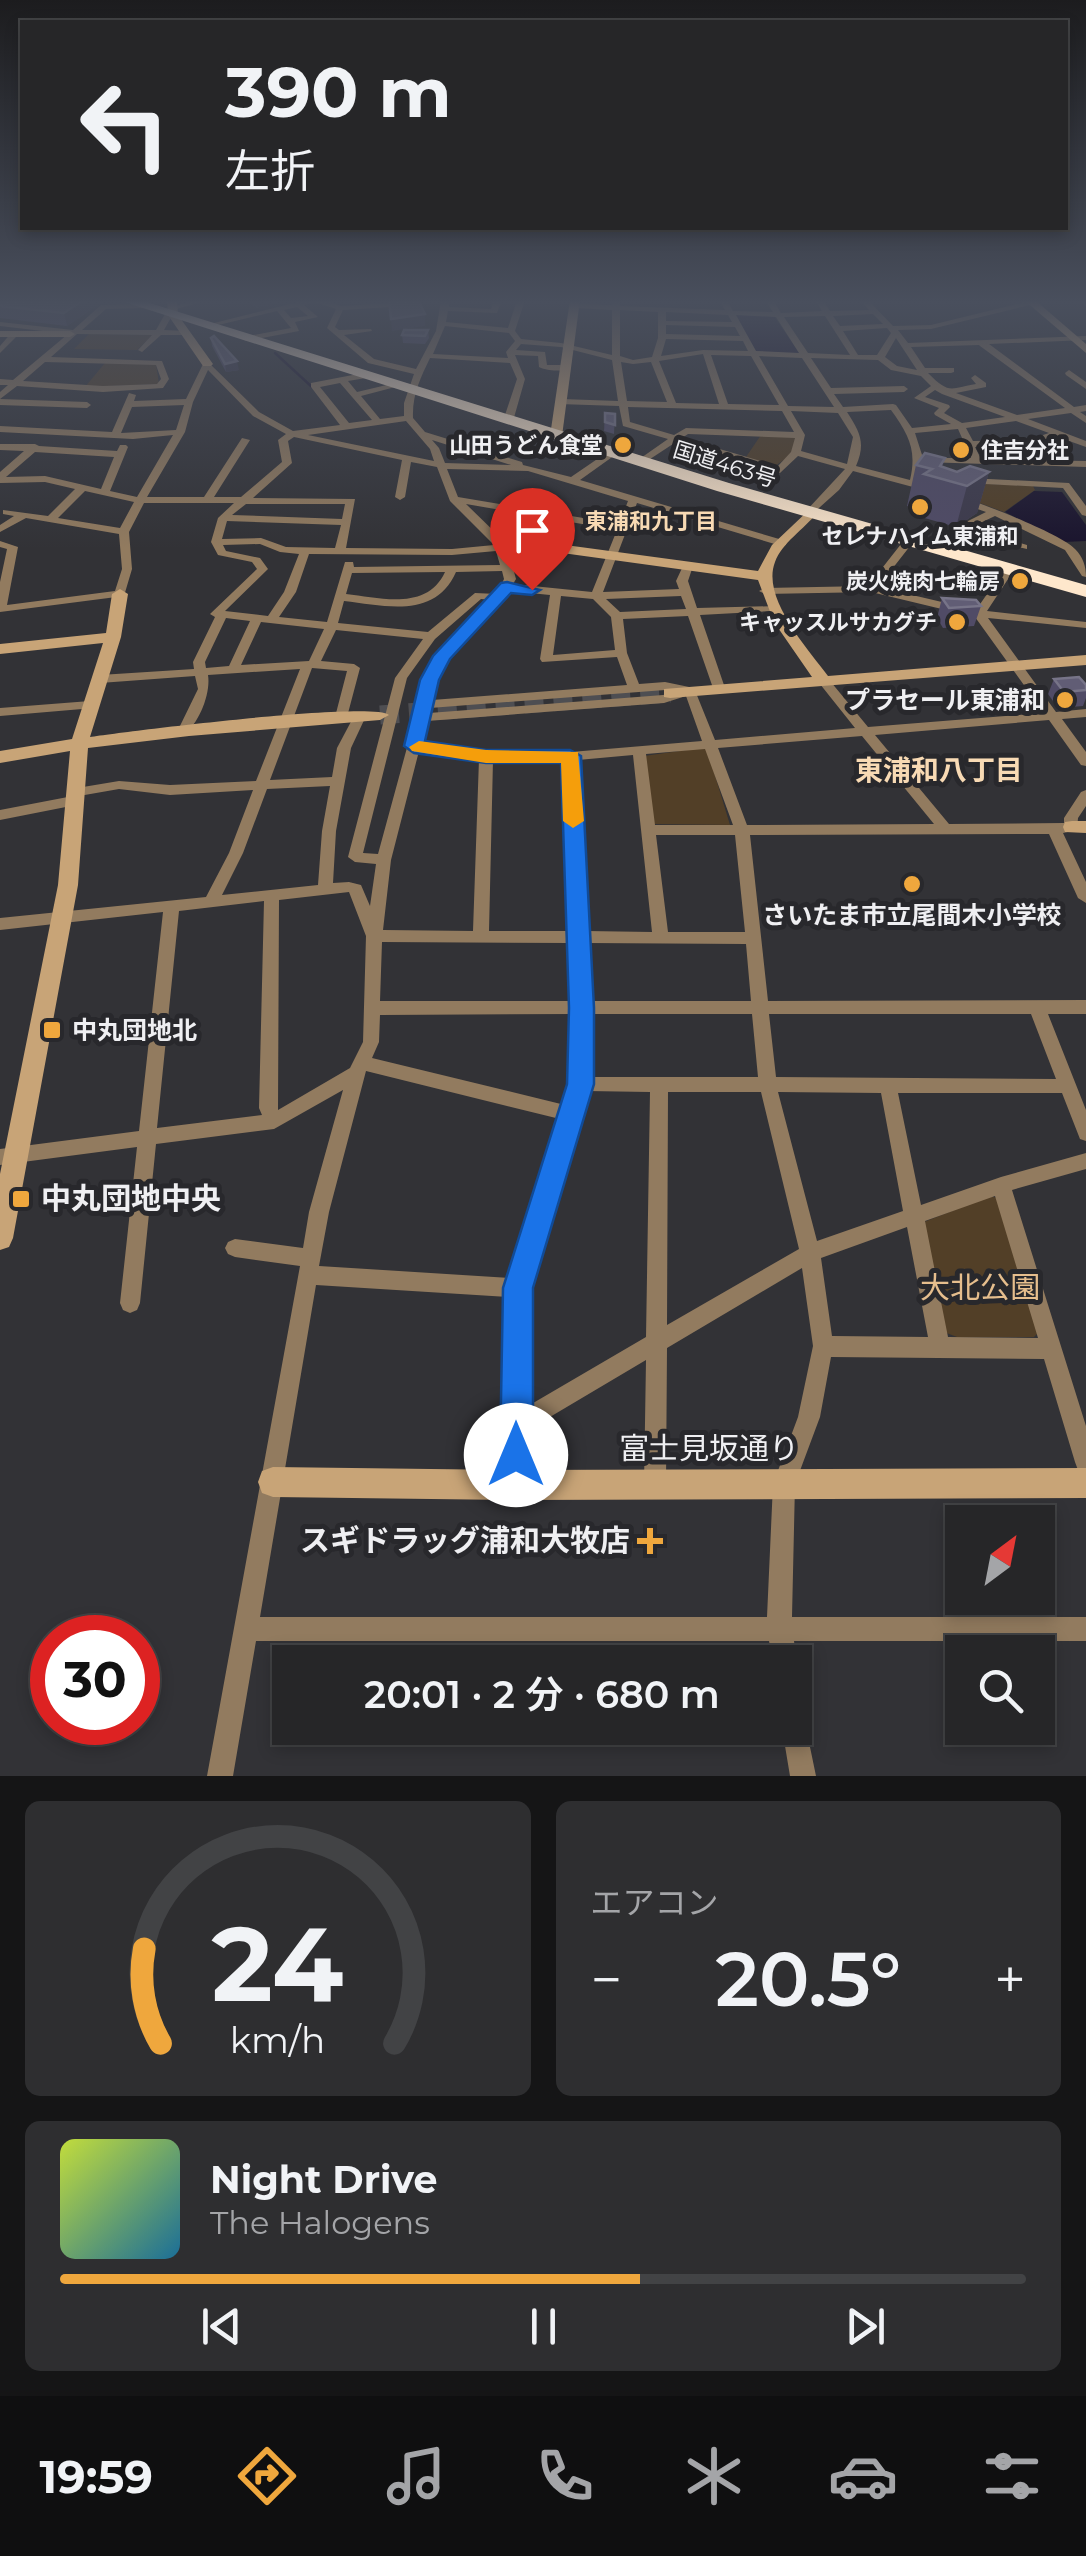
<!DOCTYPE html>
<html lang="ja">
<meta charset="utf-8">
<style>
:root{--surface:#262628;--page:#2e2e30;--text:#f1f3f6;--muted:#a4a5a8;--line:#424345;--accent:#efa73d}
body{margin:0;font-family:Montserrat,"Noto Sans JP",sans-serif;background:var(--page);color:var(--text);height:100vh;display:flex;flex-direction:column;font-size:38px;white-space:nowrap}
*{box-sizing:border-box;margin:0}
p{font-size:32px;color:var(--muted)}
.icon{flex:none;width:55px;height:55px;fill:none;stroke:currentColor;stroke-width:2;stroke-linecap:round;stroke-linejoin:round}
.map{position:relative;height:1776px;overflow:hidden}
.sheet{display:flex;flex-direction:column;gap:25px;padding:25px;background:#151516;flex:1}
.sheet>*{flex:none}
.banner{position:absolute;left:20px;top:20px;width:1048px;height:210px;border-radius:0px;box-shadow:0 5px 15px #0003,0 0 0 2px var(--line);background:#262628;color:var(--text);overflow:hidden}
.needle{width:65px;rotate:32deg}
.fabs{position:absolute;left:945px;top:1505px;display:grid;gap:20px}
.fabs a{display:grid;place-items:center;width:110px;height:110px;border-radius:0px;background:var(--surface);box-shadow:0 5px 15px #0003,0 0 0 2px var(--line);font-size:50px}
.speed{position:absolute;left:30px;top:1615px;display:flex;gap:20px;font-size:50px;font-weight:700;text-align:center}
.speed>*{display:grid;place-content:center;width:130px;height:130px;border-radius:50%;background:var(--surface);box-shadow:0 5px 15px #0003,0 0 0 2px var(--line);line-height:1}
.speed .limit{border:15px solid #d22;background:#fff;color:#111}
.pin{position:absolute;display:grid;place-items:center;width:85px;height:85px;color:#fff;margin:-102px -42px;border-radius:50% 50% 50% 0;rotate:-45deg;box-shadow:0 0 10px #0007}
.pin .icon{rotate:45deg}
.me{position:absolute;width:110px;margin:-55px;rotate:0deg;stroke-linejoin:round;filter:drop-shadow(0 0 8px #0008)}
.turn{display:flex;align-items:center;gap:35px;height:210px;padding:0 40px;font-size:45px}
.turn .icon{width:130px;height:130px;stroke-width:2.5}
.turn b{display:block;font-size:70px;line-height:85px}
.big{font-size:75px;font-weight:600;line-height:1.1}
.sheet .card{flex:1;display:flex;flex-direction:column;justify-content:center;gap:15px;min-width:0;padding:0 35px;border-radius:15px;background:var(--page)}
.sheet .dial{align-items:center;gap:0}
.dial svg{height:260px;overflow:visible;fill:none;stroke:var(--line);stroke-width:7;stroke-linecap:round;text-anchor:middle}
.dial text{fill:var(--text);stroke:none}
.song{display:flex;align-items:center;gap:30px}
.cover{width:120px;height:120px;border-radius:15px;background:linear-gradient(135deg,hsl(70 70% 55%),hsl(200 70% 35%))}
.played{height:10px;border-radius:5px;background:linear-gradient(90deg,var(--accent) 60%,var(--line) 60%)}
.keys{display:flex;justify-content:space-around;direction:ltr}
.heat{display:flex;justify-content:space-between;align-items:center;font-size:55px;direction:ltr}
.sheet .tiles{flex:1;display:grid;gap:25px;grid-template-columns:1fr 1fr}
.card:last-child{grid-column:span 2}
.trip{position:absolute;left:272px;top:1645px;width:540px;height:100px;border-radius:0px;background:var(--surface);box-shadow:0 5px 15px #0003,0 0 0 2px var(--line);font-weight:600;line-height:100px;text-align:center}
.tabs{display:flex;height:160px;justify-content:space-around;align-items:center;background:#0f0f10;color:var(--muted)}
.tabs .icon{width:70px;height:70px}
.tabs .on{color:var(--accent)}
.tabs b{font-size:45px;color:var(--text)}
.map>svg:first-child{display:block}
.green{fill:#523f27}
.water{fill:#1a142d}
.lines{fill:none;stroke-linecap:round;stroke-linejoin:round}
.stream{stroke:#1a142d;stroke-width:2.5}
.secondary-tunnel{stroke:#4e4e52;stroke-width:19;stroke-dasharray:19 10;stroke-linecap:butt}
.street{fill:#927b5f;fill-rule:evenodd}
.secondary{fill:#c8a477;fill-rule:evenodd}
.highway{fill:#fee7cc;fill-rule:evenodd}
.wall{fill:#504b66}
.shaded-wall{fill:#3d3a4c}
.building{fill:#615d75;stroke:#777488;stroke-width:2.5}
.route{fill:#1a73e8;stroke:#114b97;stroke-width:2.5}
.slow{fill:#f59e0b}
.poi-dot{fill:#efa73d;stroke:#28282c;stroke-width:4}
.labels{text-anchor:middle;stroke-width:10;stroke-linejoin:round;paint-order:stroke}
.far-poi-label{font-size:22px;font-weight:bold;fill:#efeff2;stroke:#28282c;text-anchor:end}
.far-street-label{font-size:22px;fill:#efeff2;stroke:#28282c}
.far-neighbourhood-label{font-size:22px;font-weight:bold;fill:#f8dab4;stroke:#28282c}
.poi-label{font-size:25px;font-weight:bold;fill:#efeff2;stroke:#28282c;text-anchor:end}
.neighbourhood-label{font-size:28px;font-weight:bold;fill:#f8dab4;stroke:#28282c}
.near-poi-label{font-size:30px;font-weight:bold;fill:#efeff2;stroke:#28282c;text-anchor:start}
.near-park-label{font-size:30px;fill:#e6be8d;stroke:#28282c}
.near-street-label{font-size:30px;fill:#efeff2;stroke:#28282c}
</style>
<div class="map">
<svg width="1086" height="1776" viewBox="0 0 1086 1776">
<rect width="100%" height="100%" fill="#323236"/>
<g class="green">
<path d="M89,334L153,335L137,350L74,349Z"/>
<path d="M105,363L156,364L159,384L85,387Z"/>
<path d="M761,435L797,437L791,455L775,466L746,457Z"/>
<path d="M964,483L1033,486L1035,490L1004,512L953,493Z"/>
<path d="M701,748L707,749L730,825L652,824L644,756Z"/>
<path d="M990,1196L997,1198L1039,1332L1034,1337H957L944,1332L924,1222Z"/>
</g>
<g class="water">
<path d="M736,315L774,316L800,354L757,353Z"/>
<path d="M1034,491L1062,492L1086,525V541L1063,542L1005,512Z"/>
</g>
<g class="lines">
<path class="stream" d="M275,353L312,387"/>
<path class="secondary-tunnel" d="M380,715L670,693"/>
<g class="street">
<path d="M195,300H208L173,310L169,308Z"/>
<path d="M306,300H323L341,306L393,303L390,307L343,310L335,327L339,330L371,329L372,331L344,335L374,359L416,369L436,331L441,300H449V307L491,309L494,300H502L497,313L448,311L446,322L508,328L517,300H525L515,331L521,339L561,343L612,355V310L575,308L572,304L612,305V300H620V306L725,310L719,300H727L733,311L773,312L765,300H773L781,313L822,311L815,300H823L830,311L869,310L860,300H868L893,326L931,325L1033,300L1034,304L931,329L898,330L908,343L1086,336V340L989,344L1074,407L1086,405V411L1080,412L1086,416V423L1071,413L1028,419L1086,441V447L1058,437L1029,446L975,447L981,459L1086,461V467L923,462L919,479L915,482L932,486L933,488L928,491L853,471L839,490L810,516L806,515V511L845,469L798,456L780,473L676,442L641,465L636,462L638,460L668,439L623,426L619,406L559,404L558,402L562,399L618,401L612,360L561,347L521,344L516,350L545,352L547,365H566L570,368C563,372 546,371 539,367L538,356L515,355L525,379L513,421L508,424L503,421L517,379L510,363L430,358C421,377 412,394 413,418L425,432L522,462L523,465L571,477L609,451H615V455L580,480L786,541V545H778L637,503L603,592L679,589L676,581L683,566L688,563L693,566L688,581L697,608L777,606L779,608L773,611L700,615L725,688L719,692L713,688L688,616L623,619L627,653L639,684L665,682L694,688L715,740L855,728L816,679L822,675L826,676L868,727L1044,713L975,617L871,592L765,594L759,591L765,588L868,586L905,539L914,541L878,587L976,610L1005,568L1009,567L1014,570L987,611L1086,622V628L988,618L1056,712L1086,709V717L1062,719L1086,752V766L1081,765L1049,720L875,735L949,824L1064,823V818L1081,792L1086,790V806L1078,818L1077,830L1063,833L1086,882V903L1078,898L1049,834L750,835L768,1001L1086,1000V1014H1048L1086,1110V1141L1080,1139L1062,1093H898L921,1205L1001,1177L1086,1153V1169L1012,1190L1086,1426V1473L1078,1470L1075,1462L1044,1359L831,1357L820,1417L795,1484L792,1617H1086V1641H794L797,1662L795,1668V1662H773L769,1641H256L233,1776H207L300,1266L235,1257L228,1254L225,1248L228,1242L235,1239L303,1248L309,1212L343,1090L274,1129L156,1144L140,1303L137,1310L130,1313L123,1310L120,1303L137,1147L0,1165V1149L139,1131L163,912L0,930V918L206,897L229,853L253,790L170,795L119,789L79,796L83,800L76,805L0,820V810L73,796L69,792L71,789L119,781L170,785L256,781L300,669L208,675C211,693 199,724 184,734L178,730L198,689L195,676L100,683L94,679L100,675L194,669L193,662L215,617L210,614L257,569L252,562L218,555L211,542L218,518L234,503H144L129,532L132,569L124,596L0,612V582L7,549L0,547V541L18,547L7,605L115,591L122,569L119,534L26,518L0,532V525L14,516L3,514V510L48,516L75,489L45,482L0,483V472L24,451L0,450V444H35L39,446L117,451L120,445H126L128,447L110,491L137,497L173,435L133,439L0,432V426L112,432L129,393L136,395L134,401L186,399L203,364L207,361L259,412L293,431L340,425L311,387V383L363,373L366,374V378L348,381L357,392L395,383L399,386L361,396L380,419L404,416V403L414,374L368,363L327,328L336,309L315,302L304,305L318,317L295,322L299,331L246,341L242,339L243,337L291,328L277,311L214,326L210,324ZM297,307L308,316L291,318L284,310ZM620,310L658,312V338L652,357L633,360L620,356ZM666,312L728,315L732,322L666,321ZM873,314L883,324L840,326L833,316ZM736,315L776,317L799,353L756,351ZM825,316L850,355L808,353L784,317ZM666,325L735,327L740,336L666,334ZM445,326L509,333L515,341L506,352L508,358L433,354ZM887,328L891,333L877,355H858L843,331ZM896,338L917,370L897,366L885,357ZM666,339L743,341L748,351L703,350L661,356ZM979,345L980,346L1065,408L1017,415L956,393L986,387V383L975,375L971,378L976,384C949,389 949,394 928,373H951L954,372V368H925L911,347ZM703,354L719,404L676,403L659,361ZM711,355L751,356L779,405L728,404ZM759,356L802,358L834,407L788,406ZM811,358L878,360L891,370L921,376L931,386L914,398L939,408L934,413L935,415L951,424L912,428L896,405L893,404L843,407L834,394L904,392L908,389L904,386L831,388ZM621,362L633,364L651,362L667,402L627,401ZM208,370L253,416L286,434L278,440L282,462L241,497H214L250,440L242,438L204,497H147L185,432L193,402ZM340,383L372,420L349,423L320,387ZM935,390L942,394L1005,417L962,423L944,413L950,407L949,405L925,397ZM184,405L176,430L121,433L132,407ZM628,407L782,411L794,432L686,428L674,435L630,422ZM891,410C909,435 917,450 910,480L856,466C866,443 860,432 847,412ZM791,411L838,413L853,437L847,464L801,451L805,435ZM406,421L430,449L434,461L308,435ZM1016,421L1049,433L1028,440L973,441L966,428ZM958,429L971,458H923L915,433ZM688,434L795,438L791,452L778,466L682,438ZM294,437L402,460L395,497L400,500L405,497L411,462L437,467L450,501L494,545L452,549L346,548L355,499L253,498L292,463L288,441ZM432,440L511,465L445,463L439,448ZM35,452L114,457L101,489L45,476L6,477ZM447,469L528,471L628,501L619,524L458,497ZM85,491L134,502L120,528L58,518ZM246,504H345L342,519L232,515ZM466,504L617,530L592,592L513,584L516,579L513,568L503,540ZM227,521L341,525L335,548L286,547L261,538L222,539ZM260,544L280,552L299,554L284,592L268,616L225,611L268,569L260,558L226,551L223,545ZM496,551L500,565L354,567L353,562H345L327,622L279,617L296,592L309,554L452,555ZM502,571L504,579L497,594L475,593L428,632L338,623L344,601C387,606 435,619 456,572ZM445,572C427,611 381,598 346,594L352,573ZM510,591L550,595L540,659L542,662L617,657L627,685L432,700L441,667L461,641L505,600ZM561,596L593,599L611,617L615,650L553,655ZM681,596L686,609L620,612L606,599ZM481,599L492,600L453,635L429,667L378,854L363,853L407,678L435,639ZM226,618L250,621L229,666L206,668L205,662ZM261,622L324,629L309,661L241,665ZM336,630L423,639L395,678L348,857L355,862L376,864L370,906L361,885L349,882L333,883L336,831L351,748L366,716L365,713H355L354,716L337,748L332,777L270,780L312,668L347,671L335,717L341,721L347,717L360,668L354,664L321,661ZM665,690L675,692L663,695L429,713L430,708ZM686,696L702,741L571,752H486L422,743L427,721L664,703ZM862,736L934,824L747,825L718,748ZM705,749L733,825H655L646,754ZM419,751L479,759L473,931L383,930L391,860ZM633,755L652,932L586,931L578,760ZM493,760H564L570,931H489ZM330,786L322,831L318,885L222,895L243,853L267,789ZM656,835H735L745,932H668ZM349,892L366,936L363,1042L350,1068L278,1110L279,900ZM264,901L259,1108L262,1115L157,1128L179,911ZM382,942L571,943L573,1001H380ZM586,943L746,944L751,1001H589ZM573,1014L571,1084L565,1105L372,1058L379,1042L380,1015ZM589,1014H752L758,1077H589ZM769,1014H1031L1056,1079L776,1077ZM366,1071L560,1119L511,1278L319,1266L329,1212ZM587,1091L650,1092L646,1337L528,1406V1288ZM668,1092H761L799,1249L667,1325ZM778,1092L881,1093L903,1211L817,1241ZM995,1196L1038,1338L948,1337L925,1221ZM907,1227L928,1337L832,1336L821,1258ZM802,1268L813,1346L798,1417L773,1484L767,1617H260L316,1285L508,1297L505,1485L508,1493L516,1496L524,1493L527,1485L528,1430L646,1360L644,1485L647,1493L655,1496L663,1493L666,1485L667,1348Z"/>
<path d="M1077,300H1086V306Z"/>
<path d="M143,304L146,308L106,309L82,330H156L165,314L169,312L173,314L164,330L186,331L190,333L186,335H161L142,352L138,350L152,335L77,334L51,357L162,361L169,379L163,388L103,392L17,386L0,399V392L8,385H0V379L13,380L68,334L0,326V322L73,330L101,305ZM45,362L156,365L161,379L157,384L103,386L23,381Z"/>
<path d="M12,332L19,334L0,353V346Z"/>
<path d="M1069,370L1086,382V389L1066,375L1065,373Z"/>
<path d="M0,399L87,402L91,405L87,408L0,405Z"/>
<path d="M969,478L1069,483L1086,506V516L1082,515L1063,488L966,483V479Z"/>
<path d="M959,496C981,503 1061,534 1075,549C1083,557 1086,566 1086,577L1082,576L1065,550L995,516L978,524L1003,538L1027,545V549L995,542L966,526V522L986,512L955,501V497Z"/>
<path d="M90,701L96,705L94,708L0,716V708Z"/>
<path d="M795,1714L804,1718L816,1776H790L782,1728H795Z"/>
</g>
<g class="secondary">
<path d="M167,300H177L178,315L213,364L211,366H203L168,315Z"/>
<path d="M570,300H580L562,436L556,440L550,436Z"/>
<path d="M1024,300H1035L1086,344V353Z"/>
<path d="M0,331H70L75,334L70,337H0Z"/>
<path d="M810,509L817,513C804,529 782,543 775,562C761,598 808,649 828,676L1086,655V665L670,698L664,697V689L812,677L774,622L758,580L498,544L491,540L498,536L758,571L772,545Z"/>
<path d="M120,589L128,594L121,637L90,737C129,731 371,701 389,715L380,720L189,736L88,748L78,885L13,1238L9,1247L0,1250V1174L58,885L70,751L0,763V751L72,739L103,643L0,654V644L106,633L112,594Z"/>
<path d="M1072,821H1086V833L1065,832L1063,827L1065,822Z"/>
<path d="M273,1467L516,1470L1086,1468V1498L516,1500L273,1497L262,1493L258,1482L262,1471Z"/>
</g>
<path class="highway" d="M118,300H140L729,483L1086,585V597L717,491Z"/>
</g>
<g class="wall">
<path d="M0,300H105L67,326L0,318Z"/>
<path d="M247,300H285V301L257,308Z"/>
<path d="M428,330L429,338L425,344L403,343L402,335Z"/>
<path d="M211,338L239,370L226,372L212,346Z"/>
<path d="M605,413L615,414L614,434L604,431Z"/>
<path d="M945,458L942,467L957,472H989L977,513L956,527L914,515L915,508L907,506L916,465Z"/>
<path d="M942,598L981,606L974,626L943,628L937,618Z"/>
<path d="M1054,679L1086,685V698L1083,706L1058,708L1048,694Z"/>
</g>
<g class="shaded-wall">
<path d="M83,300H105L67,326L64,313Z"/>
<path d="M256,300H285V301L257,308Z"/>
<path d="M425,314V326L392,331L391,319Z"/>
<path d="M237,361L239,370L226,372L225,364Z"/>
<path d="M989,472L977,513L956,527L967,486Z"/>
</g>
<g class="building">
<path d="M0,300H83L64,313L0,306Z"/>
<path d="M389,300H418L425,314L391,319Z"/>
<path d="M404,330H428L425,336L402,335Z"/>
<path d="M214,336L237,361L225,364L211,338Z"/>
<path d="M605,413L615,414V425L605,422Z"/>
<path d="M925,453L945,458L940,466L957,472L970,466L989,472L967,486L924,474L932,469L916,465Z"/>
<path d="M942,598L976,600L981,606L949,608Z"/>
<path d="M1079,677L1086,685V690L1064,692L1054,679Z"/>
</g>
<linearGradient id="sky" x2="0" y2="1"><stop stop-color="#1c1c1e"/><stop offset="0.55" stop-color="#494f5d"/><stop offset="1" stop-color="#494f5d" stop-opacity="0"/></linearGradient>
<rect width="1086" height="549" fill="url(#sky)"/>
<path class="route" d="M507,582L540,590L532,595L511,593L450,659L439,680L425,741L486,750H570L581,756L594,1008V1084L533,1288V1455L528,1467L516,1472L505,1467L500,1455L503,1288L567,1084L569,1008L561,763H486L414,753L404,746L420,680L433,656L501,583Z"/>
<path class="slow" d="M419,741L486,750L578,752L584,821L573,828L563,821L561,763H486L412,751L409,747Z"/>
<g class="poi-dot">
<circle cx="623" cy="445" r="10"/>
<circle cx="961" cy="450" r="10"/>
<circle cx="920" cy="507" r="10"/>
<circle cx="1020" cy="581" r="10"/>
<circle cx="957" cy="622" r="10"/>
<circle cx="1065" cy="700" r="10"/>
<circle cx="912" cy="884" r="10"/>
<rect x="42" y="1020" width="20" height="20" rx="5"/>
<rect x="11" y="1189" width="20" height="20" rx="5"/>
<path d="M645 1526h10v10h10v10h-10v10h-10v-10h-10v-10h10z"/>
</g>
<g class="labels">
<g class="far-poi-label">
<text x="603" y="453">山田うどん食堂</text>
<text x="981" y="458" text-anchor="start">住吉分社</text>
<text x="920" y="544" text-anchor="middle">セレナハイム東浦和</text>
<text x="1000" y="589">炭火焼肉七輪房</text>
<text x="937" y="630">キャッスルサカグチ</text>
</g>
<g class="far-street-label">
<text transform="translate(725 464) rotate(17)" y="8">国道463号</text>
</g>
<g class="far-neighbourhood-label">
<text x="651" y="529">東浦和九丁目</text>
</g>
<g class="poi-label">
<text x="1045" y="709">プラセール東浦和</text>
<text x="912" y="924" text-anchor="middle">さいたま市立尾間木小学校</text>
<text x="72" y="1039" text-anchor="start">中丸団地北</text>
</g>
<g class="neighbourhood-label">
<text x="939" y="780">東浦和八丁目</text>
</g>
<g class="near-poi-label">
<text x="41" y="1209">中丸団地中央</text>
<text x="630" y="1551" text-anchor="end">スギドラッグ浦和大牧店</text>
</g>
<g class="near-park-label">
<text x="980" y="1298">大北公園</text>
</g>
<g class="near-street-label">
<text x="709" y="1459">富士見坂通り</text>
</g>
</g>
</svg>
<div class="fabs">
<a><svg class="needle" viewBox="-14 -14 28 28"><path d="M0-13l5 13h-10z" fill="#e53935"/><path d="M0 13l5-13h-10z" fill="#a4a5a8"/></svg></a>
<a><svg class="icon" aria-label="search" viewBox="0 0 24 24"><circle cx="10" cy="10" r="6"/><path d="M15 15l6 6"/></svg></a>
</div>
<div class="speed"><div class="limit">30</div></div>
<div class="pin" style="left:532px;top:590px;background:#d93025"><svg class="icon" aria-label="arrive" viewBox="0 0 24 24"><path d="M6 21V4h12l-3 4 3 4H6"/></svg></div>
<svg class="me" style="left:516px;top:1455px" viewBox="-20 -20 40 40"><circle r="19" fill="#fff"/><path d="M0-13L10 11 0 6-10 11z" fill="#1a73e8"/></svg>
<div class="trip">20:01 · 2 分 · 680 m</div>
<div class="banner">
<div class="turn"><svg class="icon" aria-label="left" viewBox="0 0 24 24"><path d="M17 20v-9H6M10 6l-5 5 5 5"/></svg><div><b>390 m</b>左折</div></div>
</div>
</div>
<section class="sheet">
<div class="tiles">
<div class="card dial"><svg viewBox="0 0 100 80">
<path d="M14 69A42 42 0 1 1 86 69"/>
<path d="M14 69A42 42 0 0 1 9 40" stroke="#efa73d"/>
<text x="50" y="56" font-size="32" font-weight="700">24</text>
<text x="50" y="72" font-size="11">km/h</text>
</svg></div>
<div class="card"><p>エアコン</p>
<div class="heat"><a>−</a><b class="big">20.5°</b><a>+</a></div>
</div>
<div class="card">
<div class="song"><i class="cover"></i><div><b>Night Drive</b><p>The Halogens</p></div></div>
<div class="played"></div>
<div class="keys"><svg class="icon" aria-label="previous" viewBox="0 0 24 24"><path d="M18 5L8 12l10 7zM5 5v14"/></svg><svg class="icon" aria-label="pause" viewBox="0 0 24 24"><path d="M8 5v14M16 5v14"/></svg><svg class="icon" aria-label="next" viewBox="0 0 24 24"><path d="M6 5l10 7-10 7zM19 5v14"/></svg></div>
</div>
</div>
</section>
<nav class="tabs">
<b>19:59</b>
<svg class="icon on" aria-label="directions" viewBox="0 0 24 24"><path d="M12 3l9 9-9 9-9-9zM9 14v-3h6M13 9l2 2-2 2"/></svg>
<svg class="icon" aria-label="music" viewBox="0 0 24 24"><path d="M9 18V5l10-2v13"/><circle cx="6" cy="18" r="3"/><circle cx="16" cy="16" r="3"/></svg>
<svg class="icon" aria-label="phone" viewBox="0 0 24 24"><path d="M5 4h4l2 5-3 2q2 4 5 5l2-3 5 2v4C11 20 4 13 5 4z"/></svg>
<svg class="icon" aria-label="climate" viewBox="0 0 24 24"><path d="M12 3v18M4 7l16 10M4 17L20 7"/></svg>
<svg class="icon" aria-label="car" viewBox="0 0 24 24"><path d="M5 17H2v-5l4-1 3-4h7l3 4 3 1v5h-3M9 17h6M6 11h13"/><circle cx="7" cy="17" r="2"/><circle cx="17" cy="17" r="2"/></svg>
<svg class="icon" aria-label="filters" viewBox="0 0 24 24"><path d="M4 7h16M4 17h16"/><circle cx="9" cy="7" r="2"/><circle cx="15" cy="17" r="2"/></svg>
</nav>
